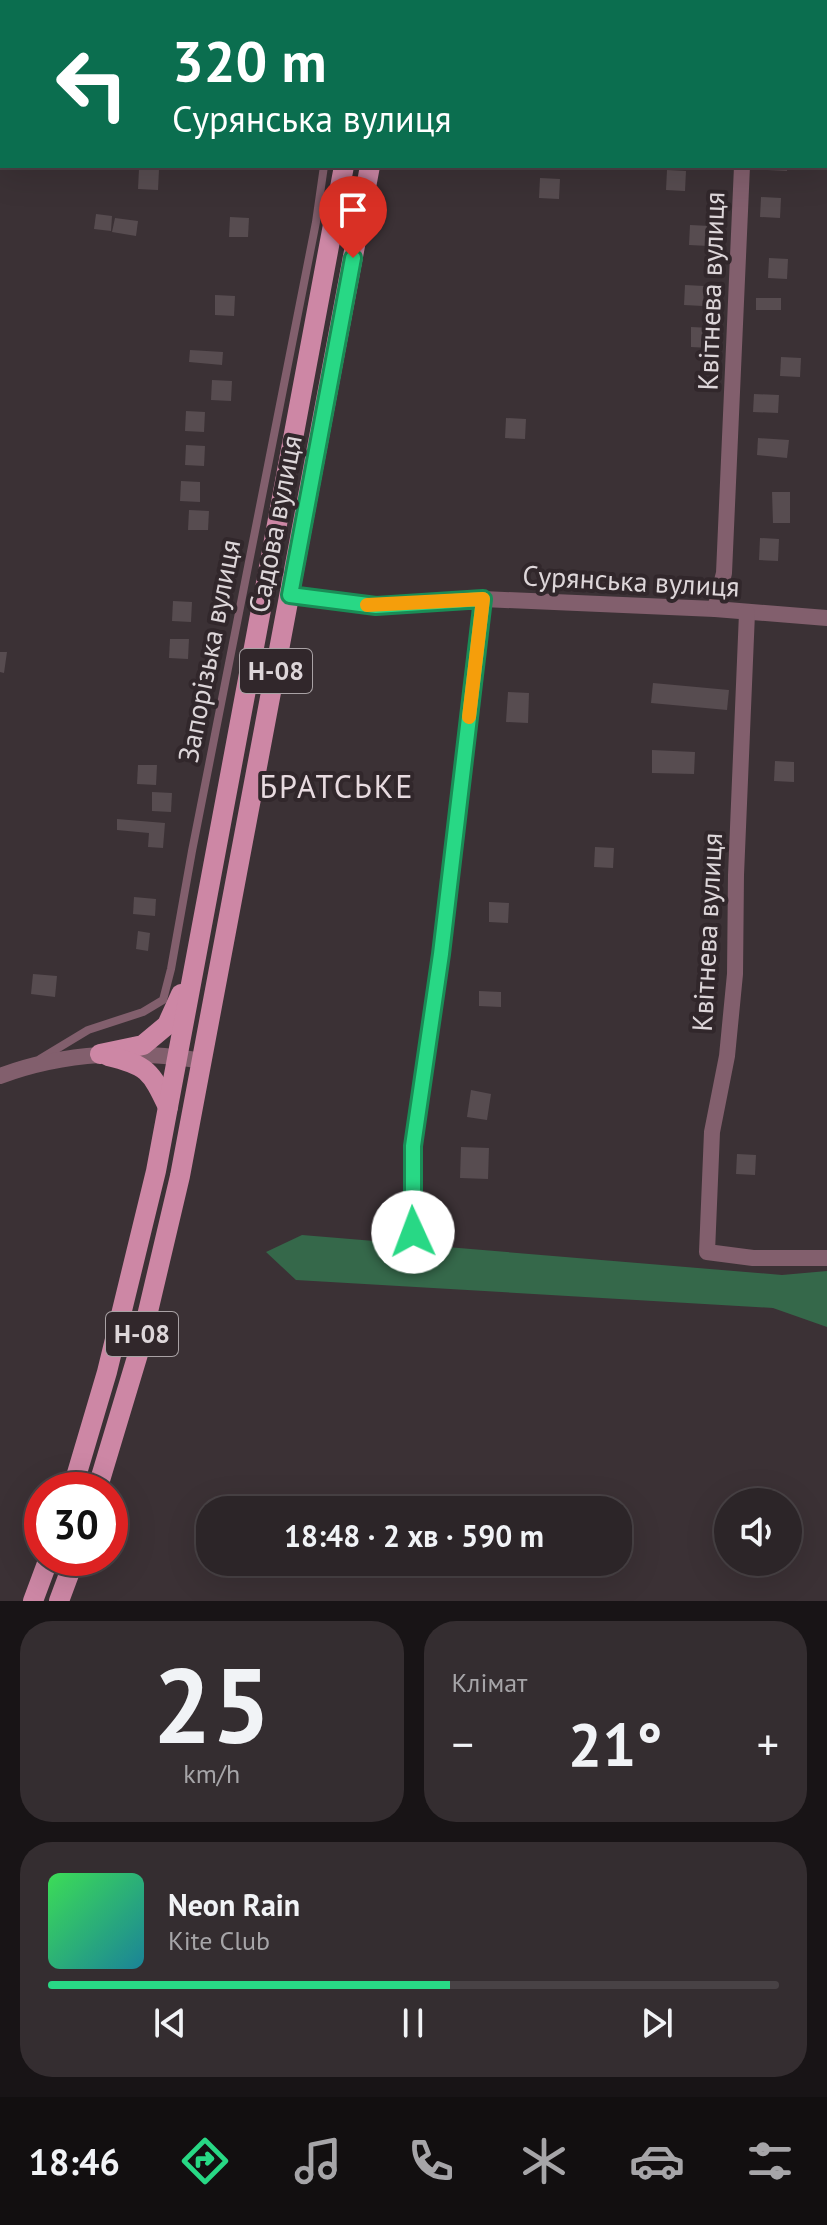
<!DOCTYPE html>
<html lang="uk">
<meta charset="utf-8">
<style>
:root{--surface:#2c2528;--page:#342d30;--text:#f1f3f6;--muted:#a6a5a8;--line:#484245;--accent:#28d885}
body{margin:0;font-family:"PT Sans",sans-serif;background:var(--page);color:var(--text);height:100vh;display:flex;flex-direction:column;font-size:30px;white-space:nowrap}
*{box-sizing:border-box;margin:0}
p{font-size:26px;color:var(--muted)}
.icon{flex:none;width:44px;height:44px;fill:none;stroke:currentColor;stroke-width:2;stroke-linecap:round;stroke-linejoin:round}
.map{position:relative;height:1601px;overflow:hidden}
.side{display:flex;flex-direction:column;gap:20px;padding:20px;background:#181416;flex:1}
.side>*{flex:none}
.hud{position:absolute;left:0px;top:0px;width:828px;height:168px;box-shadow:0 8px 32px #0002,0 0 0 2px var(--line);background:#0b6e4f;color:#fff;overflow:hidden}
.controls{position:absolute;left:714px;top:1488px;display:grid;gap:16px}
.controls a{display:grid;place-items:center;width:88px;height:88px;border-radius:50%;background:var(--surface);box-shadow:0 8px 32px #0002,0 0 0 2px var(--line);font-size:40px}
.speed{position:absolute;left:24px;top:1472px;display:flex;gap:16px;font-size:40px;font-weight:700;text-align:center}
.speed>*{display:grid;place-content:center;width:104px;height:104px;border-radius:50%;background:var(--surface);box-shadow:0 8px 32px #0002,0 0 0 2px var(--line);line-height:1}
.speed .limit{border:12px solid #d22;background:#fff;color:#111}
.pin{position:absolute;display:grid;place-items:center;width:68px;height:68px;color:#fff;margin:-82px -34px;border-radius:50% 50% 50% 0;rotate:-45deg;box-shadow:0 0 8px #0007}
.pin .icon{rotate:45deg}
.me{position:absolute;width:88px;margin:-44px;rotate:358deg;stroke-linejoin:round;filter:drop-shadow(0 0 6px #0008)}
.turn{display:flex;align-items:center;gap:28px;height:168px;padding:0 40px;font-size:36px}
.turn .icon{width:104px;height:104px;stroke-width:2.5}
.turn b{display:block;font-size:56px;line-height:68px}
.big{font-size:60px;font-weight:600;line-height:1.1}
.side .card{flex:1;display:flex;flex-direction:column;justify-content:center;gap:12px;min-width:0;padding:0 28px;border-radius:32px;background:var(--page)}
.side .dial{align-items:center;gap:0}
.dial b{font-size:104px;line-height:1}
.song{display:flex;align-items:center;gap:24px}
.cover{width:96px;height:96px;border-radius:12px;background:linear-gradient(135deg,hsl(130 70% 55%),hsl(190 70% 35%))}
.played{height:8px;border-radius:4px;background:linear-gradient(90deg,var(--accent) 55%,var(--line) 55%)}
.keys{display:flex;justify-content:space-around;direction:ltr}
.heat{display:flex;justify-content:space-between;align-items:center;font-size:44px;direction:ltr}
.side .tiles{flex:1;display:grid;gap:20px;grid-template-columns:1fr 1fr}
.card:last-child{grid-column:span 2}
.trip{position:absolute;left:196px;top:1496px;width:436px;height:80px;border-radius:32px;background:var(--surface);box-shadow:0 8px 32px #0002,0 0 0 2px var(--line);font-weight:600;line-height:80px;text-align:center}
.dock{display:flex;height:128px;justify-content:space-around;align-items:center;background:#120f10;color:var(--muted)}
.dock .icon{width:56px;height:56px}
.dock .on{color:var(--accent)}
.dock b{font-size:36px;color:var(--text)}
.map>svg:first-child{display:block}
.green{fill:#35684a}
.building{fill:#574c50}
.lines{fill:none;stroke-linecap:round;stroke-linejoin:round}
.service{stroke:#825f6d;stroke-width:8}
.minor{stroke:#825f6d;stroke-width:16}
.primary{stroke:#cd87a5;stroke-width:20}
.route-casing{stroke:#1a8c56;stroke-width:20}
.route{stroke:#28d885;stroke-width:14}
.slow{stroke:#f59e0b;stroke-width:14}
.labels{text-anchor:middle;stroke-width:8;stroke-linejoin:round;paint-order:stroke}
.shield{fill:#31272b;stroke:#a9a2a5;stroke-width:2}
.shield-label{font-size:26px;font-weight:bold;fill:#ddd6d9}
.street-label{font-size:28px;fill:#ddd6d9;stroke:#31272b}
.quarter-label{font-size:32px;letter-spacing:2px;fill:#e8dbe0;stroke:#31272b}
</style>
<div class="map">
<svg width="827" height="1601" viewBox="0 0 827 1601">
<rect width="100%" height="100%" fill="#3b3135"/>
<path class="green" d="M302,1235L782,1275L827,1271V1327L773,1308L296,1280L266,1252Z"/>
<g class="building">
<path d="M767,166H787V171L767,170Z"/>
<path d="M139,169L159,170L158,190L138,189Z"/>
<path d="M667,170L686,171L685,191L666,190Z"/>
<path d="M540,178L560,179L559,199L539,198Z"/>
<path d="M761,197L781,198L780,218L760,217Z"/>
<path d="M96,214L112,216L111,231L94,229Z"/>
<path d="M230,217L249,218L248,237H229Z"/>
<path d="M115,218L138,221L136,236L112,232Z"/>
<path d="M690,225L710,226L709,246L689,245Z"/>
<path d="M769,258L788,259L787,279L768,278Z"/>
<path d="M685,285L704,286L703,306L684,305Z"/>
<path d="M215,295L235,296L234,316L215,315Z"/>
<rect x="756" y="298" width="25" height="12"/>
<path d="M691,327L711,328L710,348L691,347Z"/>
<path d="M190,350L223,352L222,365L189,362Z"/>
<path d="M781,357L801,358L800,377L780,376Z"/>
<path d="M212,380L232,381L231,401L211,400Z"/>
<path d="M754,394L779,395L778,413L753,412Z"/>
<path d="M186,411L205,412L204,432L185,431Z"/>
<path d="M506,418L526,419L525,439L505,438Z"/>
<path d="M758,438L789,440L787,458L757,455Z"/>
<path d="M186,445L205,446L204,466L185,465Z"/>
<path d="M181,481L200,482V502L180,501Z"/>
<path d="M772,492H790V523H773Z"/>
<path d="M189,510L209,511L208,530H188Z"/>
<path d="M760,538L779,539L778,561L759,560Z"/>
<path d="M173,601L192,602L191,622L172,621Z"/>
<path d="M170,639H189L188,659L169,658Z"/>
<path d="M0,652H7L4,673L0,672Z"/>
<path d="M653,683L729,690L727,710L651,703Z"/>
<path d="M508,692L529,693L528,723L506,722Z"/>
<path d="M652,750L695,752L694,774L652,773Z"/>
<path d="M775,761L794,762V782L774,781Z"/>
<path d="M138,765H157L156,785L137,784Z"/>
<path d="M152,792L172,793L171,812L152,811Z"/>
<path d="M117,819L165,823L163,848L148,847L149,833L117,830Z"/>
<path d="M595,847L614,848L613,868L594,867Z"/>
<path d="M134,897L156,899L155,916L133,914Z"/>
<path d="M489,902L509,903L508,923L489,922Z"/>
<path d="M138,931L150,933L148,951L136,949Z"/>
<path d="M33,974L57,976L55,997L31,994Z"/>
<path d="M479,991L501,992V1007L479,1006Z"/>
<path d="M471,1090L491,1094L487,1120L467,1117Z"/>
<path d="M461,1147L489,1148L488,1179L460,1178Z"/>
<path d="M737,1154L756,1155L755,1175L736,1174Z"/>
</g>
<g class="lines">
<path class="service" d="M40,1059L88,1030L143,1012L163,1000L171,969L192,851L316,222L324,166"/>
<g class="minor">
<path d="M754,2V0"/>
<path d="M290,595L376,606L483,599L715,609L827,618"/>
<path d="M715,609L724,573L742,166"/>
<path d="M747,613L736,875L735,974L727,1056L712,1132L707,1252L753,1258H827"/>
<path d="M0,1076C64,1052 135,1049 203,1061"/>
<path d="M413,1232V1146L441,954L483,599"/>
</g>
<g class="primary">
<path d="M375,2V0"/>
<path d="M401,2V0"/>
<path d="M100,1054L143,1045L167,1025L181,994"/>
<path d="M108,1056C147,1065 151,1071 168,1107"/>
<path d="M72,1490L107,1372L156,1171L344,166"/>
<path d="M97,1490L138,1354L180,1176L370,166"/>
<path d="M33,1601L49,1558"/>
<path d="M59,1601L75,1558"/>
</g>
</g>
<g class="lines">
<defs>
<path id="route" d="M353,258L290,595L376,606L483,599L441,954L413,1146V1232"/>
</defs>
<use href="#route" class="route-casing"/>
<use href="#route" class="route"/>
<path class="slow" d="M367,605L483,599L469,717"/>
</g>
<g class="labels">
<g class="shield">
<rect x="240" y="649" width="72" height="44" rx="6"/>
<rect x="106" y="1312" width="72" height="44" rx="6"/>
</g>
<g class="shield-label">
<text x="276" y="680">Н-08</text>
<text x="142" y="1343">Н-08</text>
</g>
<g class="street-label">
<text transform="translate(711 291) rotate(-88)" y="10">Квітнева вулиця</text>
<text transform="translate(275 524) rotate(-79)" y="10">Садова вулиця</text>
<text transform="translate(631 581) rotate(3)" y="10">Сурянська вулиця</text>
<text transform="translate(209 651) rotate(-79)" y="10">Запорізька вулиця</text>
<text transform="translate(707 932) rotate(-87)" y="10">Квітнева вулиця</text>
</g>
<g class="quarter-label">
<text x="337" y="798">БРАТСЬКЕ</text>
</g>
</g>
</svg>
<div class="controls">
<a><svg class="icon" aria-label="sound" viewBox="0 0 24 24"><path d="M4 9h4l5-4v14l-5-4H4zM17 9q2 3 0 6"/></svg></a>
</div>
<div class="speed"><div class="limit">30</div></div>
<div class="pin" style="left:353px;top:258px;background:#d93025"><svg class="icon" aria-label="arrive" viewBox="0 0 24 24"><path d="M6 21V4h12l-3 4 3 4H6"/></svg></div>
<svg class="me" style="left:413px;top:1232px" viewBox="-20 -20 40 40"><circle r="19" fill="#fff"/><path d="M0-13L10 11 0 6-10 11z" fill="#28d885"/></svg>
<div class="trip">18:48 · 2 хв · 590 m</div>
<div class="hud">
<div class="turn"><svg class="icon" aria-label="left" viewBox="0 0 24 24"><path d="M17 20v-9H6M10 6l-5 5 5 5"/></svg><div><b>320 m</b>Сурянська вулиця</div></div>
</div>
</div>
<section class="side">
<div class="tiles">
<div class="card dial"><b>25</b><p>km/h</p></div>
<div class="card"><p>Клімат</p>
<div class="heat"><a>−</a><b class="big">21°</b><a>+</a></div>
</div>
<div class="card">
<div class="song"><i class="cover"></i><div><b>Neon Rain</b><p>Kite Club</p></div></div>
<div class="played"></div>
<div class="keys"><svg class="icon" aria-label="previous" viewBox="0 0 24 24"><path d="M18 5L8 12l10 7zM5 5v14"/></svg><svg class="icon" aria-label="pause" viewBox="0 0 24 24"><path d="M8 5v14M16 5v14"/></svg><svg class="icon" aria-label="next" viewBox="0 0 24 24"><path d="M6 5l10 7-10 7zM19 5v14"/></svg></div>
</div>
</div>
</section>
<nav class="dock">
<b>18:46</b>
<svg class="icon on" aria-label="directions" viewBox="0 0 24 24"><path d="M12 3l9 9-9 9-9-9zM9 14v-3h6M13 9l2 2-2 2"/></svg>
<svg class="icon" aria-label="music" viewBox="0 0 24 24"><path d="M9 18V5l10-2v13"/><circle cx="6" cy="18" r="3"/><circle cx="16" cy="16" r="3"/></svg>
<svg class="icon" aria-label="phone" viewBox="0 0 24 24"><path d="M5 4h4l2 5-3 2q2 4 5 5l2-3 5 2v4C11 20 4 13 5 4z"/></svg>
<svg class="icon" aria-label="climate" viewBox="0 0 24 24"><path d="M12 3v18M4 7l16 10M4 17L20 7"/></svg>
<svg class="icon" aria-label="car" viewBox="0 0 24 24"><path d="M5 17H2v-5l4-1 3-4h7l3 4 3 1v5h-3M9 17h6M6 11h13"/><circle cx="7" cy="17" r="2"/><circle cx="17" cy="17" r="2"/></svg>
<svg class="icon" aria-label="filters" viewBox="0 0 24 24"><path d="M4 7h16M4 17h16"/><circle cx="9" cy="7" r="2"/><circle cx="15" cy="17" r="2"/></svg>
</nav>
